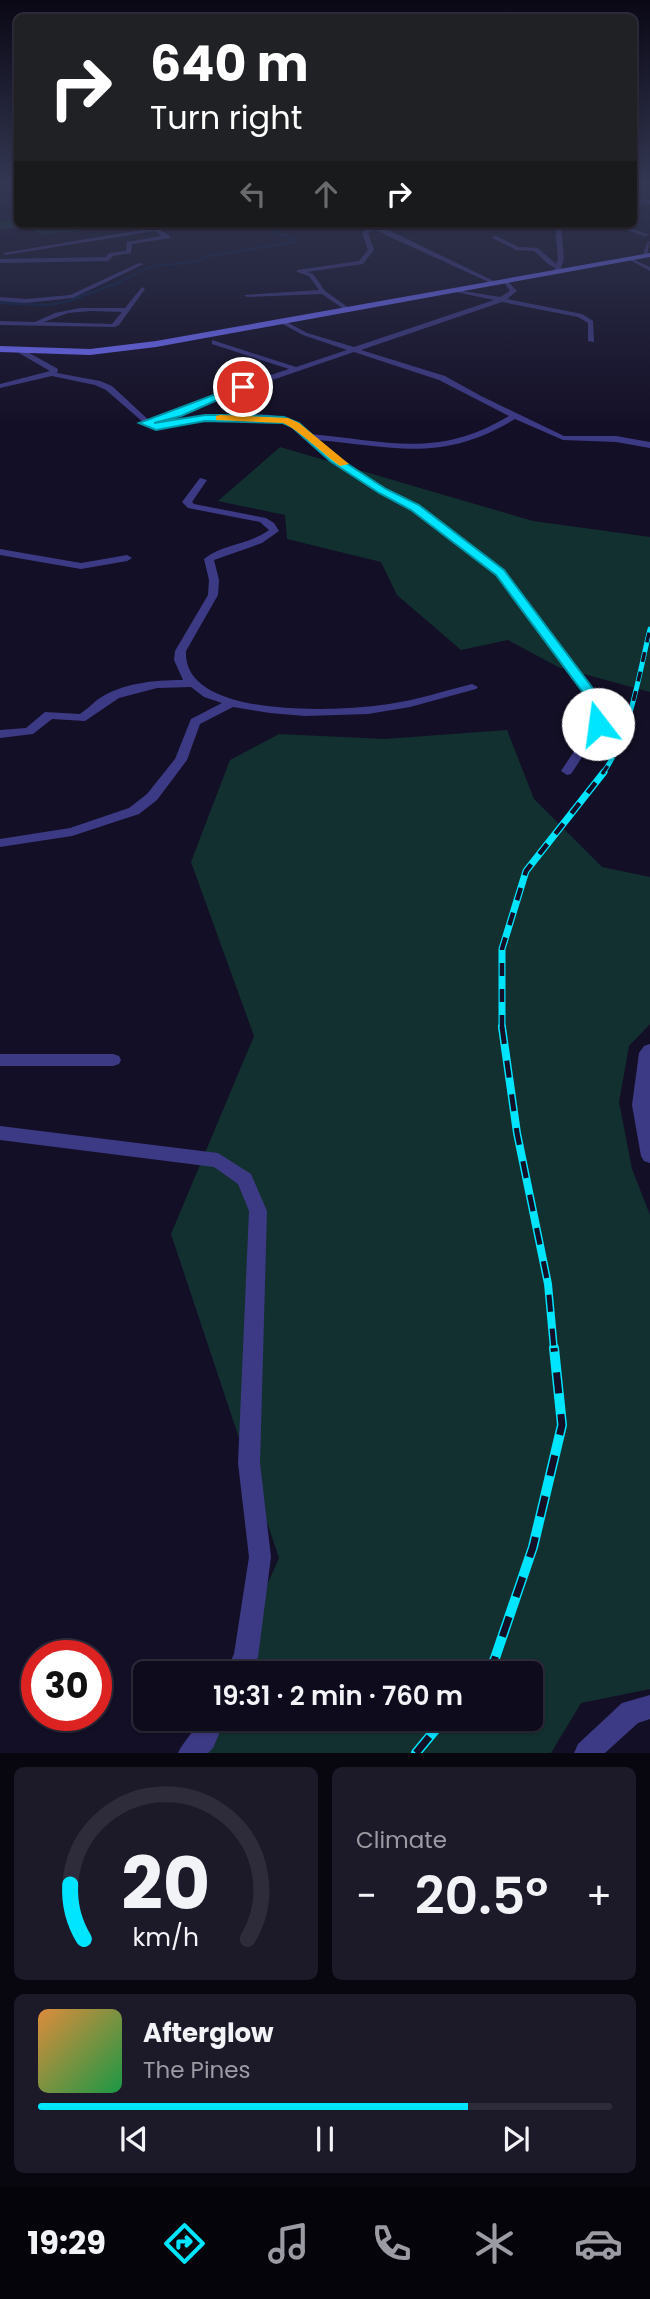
<!DOCTYPE html>
<meta charset="utf-8">
<style>
:root{--surface:#0e0b1c;--page:#1c1929;--text:#f1f3f6;--muted:#9b9ba3;--line:#2e2b3b;--accent:#00e5ff}
body{margin:0;font-family:Poppins,sans-serif;background:var(--page);color:var(--text);height:100vh;display:flex;flex-direction:column;font-size:26px;white-space:nowrap}
*{box-sizing:border-box;margin:0}
p{font-size:23px;color:var(--muted)}
.icon{flex:none;width:38px;height:38px;fill:none;stroke:currentColor;stroke-width:2;stroke-linecap:round;stroke-linejoin:round}
.map{position:relative;height:1753px;overflow:hidden}
.panel{display:flex;flex-direction:column;gap:14px;padding:14px;background:#08060f;flex:1}
.panel>*{flex:none}
.hud{position:absolute;left:14px;top:14px;width:623px;height:214px;border-radius:10px;box-shadow:0 2px 5px #0004,0 0 0 2px var(--line);background:#202124;color:#fff;overflow:hidden}
.speed{position:absolute;left:21px;top:1640px;display:flex;gap:14px;font-size:35px;font-weight:700;text-align:center}
.speed>*{display:grid;place-content:center;width:91px;height:91px;border-radius:50%;background:var(--surface);box-shadow:0 2px 5px #0004,0 0 0 2px var(--line);line-height:1}
.speed .limit{border:10px solid #d22;background:#fff;color:#111}
.pin{position:absolute;display:grid;place-items:center;width:60px;height:60px;color:#fff;margin:-30px;border:4px solid #fff;border-radius:50%;box-shadow:0 2px 7px #0007}
.me{position:absolute;width:77px;margin:-38px;rotate:345deg;stroke-linejoin:round;filter:drop-shadow(0 0 5px #0008)}
.turn{display:flex;align-items:center;gap:24px;height:147px;padding:0 21px;font-size:32px}
.turn .icon{width:91px;height:91px;stroke-width:2.5}
.turn b{display:block;font-size:49px;line-height:60px}
.lanes{display:flex;align-items:center;height:66px;padding:0 21px;background:#0003;justify-content:center;gap:35px;direction:ltr}
.lanes .off{opacity:.35}
.big{font-size:52px;font-weight:600;line-height:1.1}
.panel .widget{flex:1;display:flex;flex-direction:column;justify-content:center;gap:10px;min-width:0;padding:0 24px;border-radius:10px;background:var(--page)}
.panel .dial{align-items:center;gap:0}
.dial svg{height:182px;overflow:visible;fill:none;stroke:var(--line);stroke-width:7;stroke-linecap:round;text-anchor:middle}
.dial text{fill:var(--text);stroke:none}
.song{display:flex;align-items:center;gap:21px}
.cover{width:84px;height:84px;border-radius:10px;background:linear-gradient(135deg,hsl(30 70% 55%),hsl(140 70% 35%))}
.played{height:7px;border-radius:4px;background:linear-gradient(90deg,var(--accent) 75%,var(--line) 75%)}
.keys{display:flex;justify-content:space-around;direction:ltr}
.heat{display:flex;justify-content:space-between;align-items:center;font-size:38px;direction:ltr}
.panel .tiles{flex:1;display:grid;gap:14px;grid-template-columns:1fr 1fr}
.widget:last-child{grid-column:span 2}
.trip{position:absolute;left:133px;top:1661px;width:410px;height:70px;border-radius:10px;background:var(--surface);box-shadow:0 2px 5px #0004,0 0 0 2px var(--line);font-weight:600;line-height:70px;text-align:center}
.tab-bar{display:flex;height:112px;justify-content:space-around;align-items:center;background:#06040b;color:var(--muted)}
.tab-bar .icon{width:49px;height:49px}
.tab-bar .selected{color:var(--accent)}
.tab-bar b{font-size:32px;color:var(--text)}
.map>svg:first-child{display:block}
.green{fill:#12302f}
.lines{fill:none;stroke-linecap:round;stroke-linejoin:round}
.stream-far1{stroke:#0a1f44;stroke-width:2}
.stream{stroke:#0a1f44;stroke-width:2.5}
.street{fill:#3d3a85;fill-rule:evenodd}
.secondary{fill:#6f6bff;fill-rule:evenodd}
.rail-far3-casing{stroke:#00e5ff;stroke-width:5}
.rail-far2-casing{stroke:#00e5ff;stroke-width:7}
.rail-far1-casing{stroke:#00e5ff;stroke-width:8}
.rail-casing{stroke:#00e5ff;stroke-width:10}
.rail-far3{stroke:#130f26;stroke-width:3.5;stroke-dasharray:10;stroke-linecap:butt}
.rail-far2{stroke:#130f26;stroke-width:4.5;stroke-dasharray:13;stroke-linecap:butt}
.rail-far1{stroke:#130f26;stroke-width:5;stroke-dasharray:17;stroke-linecap:butt}
.rail{stroke:#130f26;stroke-width:7;stroke-dasharray:21;stroke-linecap:butt}
.route{fill:#00e5ff;stroke:#0095a6;stroke-width:2}
.slow{fill:#f59e0b}
</style>
<div class="map">
<svg width="650" height="1753" viewBox="0 0 650 1753">
<rect width="100%" height="100%" fill="#130f26"/>
<g class="green">
<path d="M17,218L18,224H97L101,228L43,235L27,227L0,230V222Z"/>
<path d="M280,447L533,521L650,537V692L558,667L508,640L461,650L397,595L381,562L287,539L285,515L218,501Z"/>
<path d="M507,730L534,799L602,867L650,877V1024L629,1046L619,1102L632,1169L650,1215V1689L581,1703L551,1753H193L208,1719L530,1718V1673H228L279,1558L171,1234L254,1036L191,862L230,760L279,734L384,739Z"/>
</g>
<g class="lines">
<path class="stream-far1" d="M115,284C127,280 140,269 150,267C170,262 192,266 210,256L295,242L294,239L275,232L294,224"/>
<path class="stream" d="M0,303L48,305L69,301L120,282"/>
<g class="street">
<path d="M634,199L650,200V204L634,202Z"/>
<path d="M178,224H191L160,230L170,236V238L132,244L131,253L113,256L108,261L0,263V259L106,257L109,253L126,251L127,242L162,236L154,231L6,255L3,253Z"/>
<path d="M370,224H376L498,283L493,284L375,230L368,233L374,250L363,264L307,272L313,274L325,291L349,308V310H345L322,294L247,297L244,295L319,290L309,276L297,272V270L359,261L368,250L362,233L366,228L372,227Z"/>
<path d="M555,224H561L564,259L560,271L557,273L554,271L555,268L548,264L534,251L516,250L491,237L496,236L519,247L538,248L556,264L558,259Z"/>
<path d="M608,224H617L650,235L645,236Z"/>
<path d="M650,241L647,256L642,257L647,243Z"/>
<path d="M628,257L650,267V271L628,259Z"/>
<path d="M139,263L144,264L73,298L26,303L0,301V297L26,299L70,295Z"/>
<path d="M506,279L517,291L507,299L582,314L593,321L594,342L588,341V323L578,317L502,302L361,350L445,376L481,396L564,436H616L650,442V448L616,442L563,440L515,419C442,463 396,447 317,440L337,457L385,489L418,506L504,570L600,698L604,724L571,774L567,775L561,771L592,724L588,698L496,574L412,510L379,493L331,461L292,427L282,422L266,420L218,419L151,429L106,390L95,385L52,376L0,388V384L50,371L19,353L22,349L58,369L57,373L100,381L112,386L153,424C189,419 254,407 288,419C297,422 303,428 310,434C388,441 437,459 509,416L439,380L354,352L246,389L169,419L162,417L240,385L289,369L212,344V340L296,367L347,350L303,335L279,322V320H283L307,333L354,347L494,300L451,291V289L500,297L510,291L503,281Z"/>
<path d="M142,287L145,289L119,325L115,327L0,325V321L35,322L55,313L80,308H125ZM91,311L122,312L112,324L44,322L68,313Z"/>
<path d="M200,478L207,480L192,502L194,504L266,518L274,523L279,531L262,543L214,560L219,580L218,595L186,651C182,721 345,711 389,704C417,700 444,691 472,684L478,687L476,689L410,707L368,714L305,716L270,713L233,707L200,724L187,760L157,800L139,814L72,836L0,847V839L70,828L129,808L147,794L175,759L191,719L222,703L204,697L191,687L157,688L119,698L85,721L52,719L33,734L0,738V730L26,728L45,712L80,714C86,710 91,705 97,700C121,683 154,680 183,680L174,660L175,651L208,595L209,580L204,559C222,544 249,545 269,530L260,522L188,508L182,502Z"/>
<path d="M0,549L81,563L127,555L132,558L127,561L81,569L0,555Z"/>
<path d="M650,1044V1163L644,1161L641,1156L632,1105L639,1053L644,1046Z"/>
<path d="M0,1054H113L119,1056L121,1060L119,1064L113,1066H0Z"/>
<path d="M0,1126L218,1153L251,1174L267,1211L260,1463L271,1557L258,1657L250,1673H225L234,1654L249,1557L238,1463L249,1211L238,1184L214,1167L0,1140Z"/>
<path d="M650,1695V1719L638,1723L605,1753H574L578,1744L622,1703Z"/>
<path d="M201,1718H226L213,1748L208,1753H178C184,1740 195,1731 201,1718Z"/>
</g>
<path class="secondary" d="M650,253V257L156,347L90,355L0,352V346L90,349L156,341Z"/>
<defs>
<path id="rail-far3" d="M602,774C630,738 639,673 650,629"/>
<path id="rail-far2" d="M502,1028V949L526,871L604,772"/>
<path id="rail-far1" d="M502,1027L517,1133L548,1284L554,1349"/>
<g id="rail">
<path d="M483,1673L494,1661L533,1547L562,1425L554,1348"/>
<path d="M416,1753L445,1718"/>
</g>
</defs>
<use href="#rail-far3" class="rail-far3-casing"/>
<use href="#rail-far2" class="rail-far2-casing"/>
<use href="#rail-far1" class="rail-far1-casing"/>
<use href="#rail" class="rail-casing"/>
<use href="#rail-far3" class="rail-far3"/>
<use href="#rail-far2" class="rail-far2"/>
<use href="#rail-far1" class="rail-far1"/>
<use href="#rail" class="rail"/>
</g>
<linearGradient id="sky" x2="0" y2="1"><stop stop-color="#0a0815"/><stop offset="0.43" stop-color="#333752"/><stop offset="1" stop-color="#333752" stop-opacity="0"/></linearGradient>
<rect width="650" height="428" fill="url(#sky)"/>
<path class="route" d="M240,385L247,387L181,416L154,423L205,415H242L284,417L299,423L337,457L386,489L419,505L504,570L600,698L605,724L603,727H593L587,698L496,575L411,510L379,493L330,461L292,427L283,423L205,421L156,430L139,423Z"/>
<path class="slow" d="M220,415L288,418L299,423L349,464L340,466C323,454 299,430 283,423L216,420V416Z"/>
</svg>
<div class="speed"><div class="limit">30</div></div>
<div class="pin" style="left:243px;top:387px;background:#d93025"><svg class="icon" aria-label="arrive" viewBox="0 0 24 24"><path d="M6 21V4h12l-3 4 3 4H6"/></svg></div>
<svg class="me" style="left:598px;top:724px" viewBox="-20 -20 40 40"><circle r="19" fill="#fff"/><path d="M0-13L10 11 0 6-10 11z" fill="#00e5ff"/></svg>
<div class="trip">19:31 · 2 min · 760 m</div>
<div class="hud">
<div class="turn"><svg class="icon" aria-label="right" viewBox="0 0 24 24"><path d="M7 20v-9h11M14 6l5 5-5 5"/></svg><div><b>640 m</b>Turn right</div></div>
<div class="lanes"><svg class="icon off" aria-label="left" viewBox="0 0 24 24"><path d="M17 20v-9H6M10 6l-5 5 5 5"/></svg><svg class="icon off" aria-label="ahead" viewBox="0 0 24 24"><path d="M12 20V5M6 11l6-6 6 6"/></svg><svg class="icon" aria-label="right" viewBox="0 0 24 24"><path d="M7 20v-9h11M14 6l5 5-5 5"/></svg></div>
</div>
</div>
<section class="panel">
<div class="tiles">
<div class="widget dial"><svg viewBox="0 0 100 80">
<path d="M14 69A42 42 0 1 1 86 69"/>
<path d="M14 69A42 42 0 0 1 8 45" stroke="#00e5ff"/>
<text x="50" y="56" font-size="32" font-weight="700">20</text>
<text x="50" y="72" font-size="11">km/h</text>
</svg></div>
<div class="widget"><p>Climate</p>
<div class="heat"><a>−</a><b class="big">20.5°</b><a>+</a></div>
</div>
<div class="widget">
<div class="song"><i class="cover"></i><div><b>Afterglow</b><p>The Pines</p></div></div>
<div class="played"></div>
<div class="keys"><svg class="icon" aria-label="previous" viewBox="0 0 24 24"><path d="M18 5L8 12l10 7zM5 5v14"/></svg><svg class="icon" aria-label="pause" viewBox="0 0 24 24"><path d="M8 5v14M16 5v14"/></svg><svg class="icon" aria-label="next" viewBox="0 0 24 24"><path d="M6 5l10 7-10 7zM19 5v14"/></svg></div>
</div>
</div>
</section>
<nav class="tab-bar">
<b>19:29</b>
<svg class="icon selected" aria-label="directions" viewBox="0 0 24 24"><path d="M12 3l9 9-9 9-9-9zM9 14v-3h6M13 9l2 2-2 2"/></svg>
<svg class="icon" aria-label="music" viewBox="0 0 24 24"><path d="M9 18V5l10-2v13"/><circle cx="6" cy="18" r="3"/><circle cx="16" cy="16" r="3"/></svg>
<svg class="icon" aria-label="phone" viewBox="0 0 24 24"><path d="M5 4h4l2 5-3 2q2 4 5 5l2-3 5 2v4C11 20 4 13 5 4z"/></svg>
<svg class="icon" aria-label="climate" viewBox="0 0 24 24"><path d="M12 3v18M4 7l16 10M4 17L20 7"/></svg>
<svg class="icon" aria-label="car" viewBox="0 0 24 24"><path d="M5 17H2v-5l4-1 3-4h7l3 4 3 1v5h-3M9 17h6M6 11h13"/><circle cx="7" cy="17" r="2"/><circle cx="17" cy="17" r="2"/></svg>
</nav>
